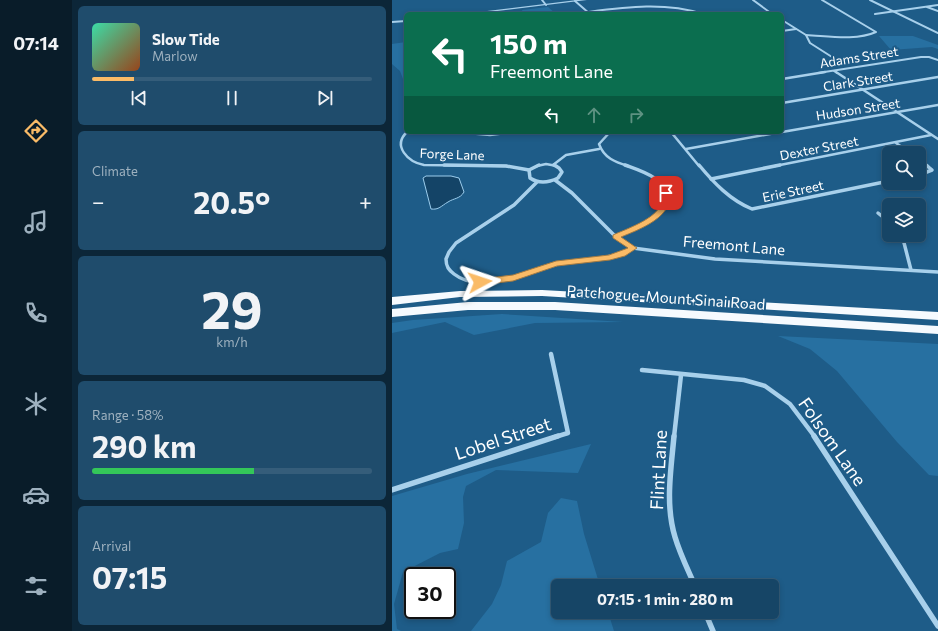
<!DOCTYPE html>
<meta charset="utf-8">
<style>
:root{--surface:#164566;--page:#1f4c6c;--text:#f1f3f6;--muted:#9eb1bf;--line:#355d7a;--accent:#fabb67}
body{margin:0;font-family:Commissioner,sans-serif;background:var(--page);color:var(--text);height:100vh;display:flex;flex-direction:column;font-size:15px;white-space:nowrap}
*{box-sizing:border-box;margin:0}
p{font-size:13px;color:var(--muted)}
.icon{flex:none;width:22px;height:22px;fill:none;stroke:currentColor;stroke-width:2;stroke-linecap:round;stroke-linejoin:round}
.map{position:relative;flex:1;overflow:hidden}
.sheet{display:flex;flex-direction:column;gap:6px;padding:6px;background:#0c2638;width:320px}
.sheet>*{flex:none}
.hud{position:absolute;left:12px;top:12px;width:380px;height:122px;border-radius:6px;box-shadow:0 2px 6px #0003,0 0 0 1px var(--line);background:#0b6e4f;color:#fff;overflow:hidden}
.fabs{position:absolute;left:490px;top:146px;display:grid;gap:8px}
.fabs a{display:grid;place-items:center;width:44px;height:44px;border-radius:6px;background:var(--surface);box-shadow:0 2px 6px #0003,0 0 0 1px var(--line);font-size:20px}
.speed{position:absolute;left:12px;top:567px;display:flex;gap:8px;font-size:20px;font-weight:700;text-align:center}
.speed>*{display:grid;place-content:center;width:52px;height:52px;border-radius:50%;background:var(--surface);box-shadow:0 2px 6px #0003,0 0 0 1px var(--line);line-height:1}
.speed .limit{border:2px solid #111;border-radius:6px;background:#fff;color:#111}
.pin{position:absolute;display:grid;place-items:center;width:34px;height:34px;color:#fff;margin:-17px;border-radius:8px;box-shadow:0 2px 6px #0006}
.me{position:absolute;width:44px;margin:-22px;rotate:85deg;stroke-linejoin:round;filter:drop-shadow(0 0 3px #0008)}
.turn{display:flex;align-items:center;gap:14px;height:84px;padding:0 20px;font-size:18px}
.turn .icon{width:52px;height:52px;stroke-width:2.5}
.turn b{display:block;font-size:28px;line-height:34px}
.lanes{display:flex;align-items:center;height:38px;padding:0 20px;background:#0003;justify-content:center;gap:20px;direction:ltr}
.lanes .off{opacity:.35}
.big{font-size:30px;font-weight:700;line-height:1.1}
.sheet .tile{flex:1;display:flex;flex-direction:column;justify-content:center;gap:6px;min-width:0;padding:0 14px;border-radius:6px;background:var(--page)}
.sheet .dial{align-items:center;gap:0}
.dial b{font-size:52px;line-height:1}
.song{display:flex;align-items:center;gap:12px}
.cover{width:48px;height:48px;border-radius:6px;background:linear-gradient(135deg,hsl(160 70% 55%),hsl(20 70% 35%))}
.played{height:4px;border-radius:2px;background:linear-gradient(90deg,var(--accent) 15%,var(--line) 15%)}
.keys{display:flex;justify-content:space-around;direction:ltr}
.heat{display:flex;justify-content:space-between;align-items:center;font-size:22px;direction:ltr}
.charge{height:6px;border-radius:3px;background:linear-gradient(90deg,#34c759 58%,var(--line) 0)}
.trip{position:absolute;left:159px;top:579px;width:228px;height:40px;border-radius:6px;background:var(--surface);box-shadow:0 2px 6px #0003,0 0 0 1px var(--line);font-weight:700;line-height:40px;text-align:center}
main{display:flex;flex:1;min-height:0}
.dock{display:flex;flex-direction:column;width:72px;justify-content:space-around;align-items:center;background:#091c29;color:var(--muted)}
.dock .icon{width:28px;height:28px}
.dock .current{color:var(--accent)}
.dock b{font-size:18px;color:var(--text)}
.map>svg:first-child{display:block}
.green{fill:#2770a1}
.water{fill:#144467;stroke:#9ccded}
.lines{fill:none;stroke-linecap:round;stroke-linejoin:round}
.minor-far4{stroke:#a8d0eb;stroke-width:2}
.minor-far3{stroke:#a8d0eb;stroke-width:2.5}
.minor-far2{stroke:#a8d0eb;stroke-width:3.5}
.minor-far1{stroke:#a8d0eb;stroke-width:4.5}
.minor{stroke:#a8d0eb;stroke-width:5.5}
.tertiary{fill:#a8d0eb;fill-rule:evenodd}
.trunk{fill:#f6fafe;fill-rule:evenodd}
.route{fill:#fabb67;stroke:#a27a43}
.labels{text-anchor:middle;stroke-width:4;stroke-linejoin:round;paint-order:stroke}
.far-street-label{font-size:13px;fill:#fff;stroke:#1e5c88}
.street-label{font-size:15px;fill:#fff;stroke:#1e5c88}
.near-street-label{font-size:18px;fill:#fff;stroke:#1e5c88}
</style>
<main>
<nav class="dock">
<b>07:14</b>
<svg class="icon current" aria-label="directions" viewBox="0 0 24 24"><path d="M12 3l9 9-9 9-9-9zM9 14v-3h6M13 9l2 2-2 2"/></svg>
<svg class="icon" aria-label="music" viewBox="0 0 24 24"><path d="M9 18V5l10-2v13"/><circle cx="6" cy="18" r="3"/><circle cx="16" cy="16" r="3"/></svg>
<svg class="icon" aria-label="phone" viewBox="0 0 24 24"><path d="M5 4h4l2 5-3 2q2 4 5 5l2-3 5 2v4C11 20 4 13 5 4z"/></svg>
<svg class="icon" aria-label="climate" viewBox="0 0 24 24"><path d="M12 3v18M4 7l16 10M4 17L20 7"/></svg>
<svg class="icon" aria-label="car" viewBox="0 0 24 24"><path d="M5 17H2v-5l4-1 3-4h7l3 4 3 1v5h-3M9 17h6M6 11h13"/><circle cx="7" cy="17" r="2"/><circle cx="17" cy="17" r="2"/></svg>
<svg class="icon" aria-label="filters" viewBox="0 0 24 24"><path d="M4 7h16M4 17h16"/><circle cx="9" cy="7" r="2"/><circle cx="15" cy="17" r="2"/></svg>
</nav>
<section class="sheet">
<div class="tile">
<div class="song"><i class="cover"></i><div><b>Slow Tide</b><p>Marlow</p></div></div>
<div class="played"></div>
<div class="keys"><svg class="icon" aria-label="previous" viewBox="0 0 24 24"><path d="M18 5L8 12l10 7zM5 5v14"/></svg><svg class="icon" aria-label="pause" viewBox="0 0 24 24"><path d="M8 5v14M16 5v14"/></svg><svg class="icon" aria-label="next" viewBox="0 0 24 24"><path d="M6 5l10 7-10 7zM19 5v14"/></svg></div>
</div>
<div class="tile"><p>Climate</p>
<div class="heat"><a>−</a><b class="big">20.5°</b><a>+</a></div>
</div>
<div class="tile dial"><b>29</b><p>km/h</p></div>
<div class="tile"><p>Range · 58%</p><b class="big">290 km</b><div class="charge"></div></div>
<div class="tile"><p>Arrival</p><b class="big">07:15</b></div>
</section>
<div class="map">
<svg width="546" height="631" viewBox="0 0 546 631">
<rect width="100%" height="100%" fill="#1e5c88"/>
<g class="green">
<path d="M156,7L164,14H132L130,10Z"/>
<path d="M487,36H521L546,45V49L540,47L499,50Z"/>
<path d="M14,42V87L8,71L0,64V44Z"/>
<path d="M110,314L231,322L143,323L82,335L53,322L0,333V323L21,320Z"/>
<path d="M386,336L546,344V476L537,475L505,442L445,371L418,349Z"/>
<path d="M199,444L186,473L104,470L74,486L71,497L72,523L66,549L48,553L11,572L2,604L5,629L9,631H0V496L75,474Z"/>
<path d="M169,498L185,501L192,534L208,586H166V612H216L222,631H79L100,604L109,585L115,561L149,542L156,513Z"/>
</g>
<path class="water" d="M34,176H59L67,178L72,192C68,199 62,198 56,202C49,206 47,210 39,209L31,178Z"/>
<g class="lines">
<g class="minor-far4">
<path d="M150,0L154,5"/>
<path d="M361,0L380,14"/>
<path d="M478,0L546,33"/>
<path d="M183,1L198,14"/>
<path d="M535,7L546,11"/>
<path d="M196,12C235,7 273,2 311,14"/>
<path d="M483,14L546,5"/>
<path d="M390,20L414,35L418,43L440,57"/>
<path d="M390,31L404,29"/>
<path d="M414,35C436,36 464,41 484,32L430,0"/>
<path d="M442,71L445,73"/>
<path d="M426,73L529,57H537L546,60"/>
</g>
<g class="minor-far3">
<path d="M444,72L546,139"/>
<path d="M390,79L433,72"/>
<path d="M390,103L546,77"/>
<path d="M15,132C0,146 16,162 32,165L115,166"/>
<path d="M64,132L98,135L121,132"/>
<path d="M218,132L207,144C212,158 223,162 236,166"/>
<path d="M279,132L307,166"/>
<path d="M390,132L546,105"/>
<path d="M504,143L519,153"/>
<path d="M294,149L389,132"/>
<path d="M527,159L536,166"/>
<path d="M161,165L174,155L207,149"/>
<path d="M145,166L154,164L165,166"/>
<path d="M383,166L539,135"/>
</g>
<g class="minor-far2">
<path d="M52,165L114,166L137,170"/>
<path d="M147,165L137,170L138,178C147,184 156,183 166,178L170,172L167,168L162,165"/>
<path d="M307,165C322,183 338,200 360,209L497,181"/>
<path d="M527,175L540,170L534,165"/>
<path d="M319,179L388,165"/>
<path d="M163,180L180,193L224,237L241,248L323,259L546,272"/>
<path d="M145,182L122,205L64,243L57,252L54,259C54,267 57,270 62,274C90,296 137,270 166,264C193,258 216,261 241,248"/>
<path d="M486,213L497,222"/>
<path d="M510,235L519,270"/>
<path d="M224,237C237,231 251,227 262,218C268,213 272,207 273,200C276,178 249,171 233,165"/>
</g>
<g class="minor-far1">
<path d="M159,354L176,433L163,437"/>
<path d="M250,370L352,380L373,386L398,404L423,437"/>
<path d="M282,437L289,375"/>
</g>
<g class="minor">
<path d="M282,436C279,470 273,504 283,537C288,554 296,570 303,586"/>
<path d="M422,436L546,626"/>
<path d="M0,490L166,436"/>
<path d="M313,612L321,631"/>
</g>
<g class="tertiary">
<path d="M185,0H195L81,14H70Z"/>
<path d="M14,20V22L0,23V21Z"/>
</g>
<g class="trunk">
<path d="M150,290L546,312V320L150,296L68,297L0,305V297L68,291Z"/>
<path d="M76,302H163L546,326V334L163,310H76L0,317V309Z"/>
</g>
</g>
<path class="route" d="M271,191H276C285,216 246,230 229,237L245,248L233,256L218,260L165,266L121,281L88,285L83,282L88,279L121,275L164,261L217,255L236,248L221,238V235C234,229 264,219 269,204C271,200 270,195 271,191Z"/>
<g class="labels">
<g class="far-street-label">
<text transform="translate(467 57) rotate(-9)" y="5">Adams Street</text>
<text transform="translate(466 81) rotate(-9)" y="5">Clark Street</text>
<text transform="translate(466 109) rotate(-9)" y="5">Hudson Street</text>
<text transform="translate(427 148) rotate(-11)" y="5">Dexter Street</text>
<text transform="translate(60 154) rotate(2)" y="5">Forge Lane</text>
<text transform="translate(401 191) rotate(-12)" y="5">Erie Street</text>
</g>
<g class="street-label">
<text transform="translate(342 246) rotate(5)" y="5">Freemont Lane</text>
<text transform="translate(274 298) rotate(4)" y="5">Patchogue-Mount Sinai Road</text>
</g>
<g class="near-street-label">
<text transform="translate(111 439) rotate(-18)" y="6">Lobel Street</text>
<text transform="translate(440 442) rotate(55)" y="6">Folsom Lane</text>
<text transform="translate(267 470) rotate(-87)" y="6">Flint Lane</text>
</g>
</g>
</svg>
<div class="fabs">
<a><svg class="icon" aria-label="search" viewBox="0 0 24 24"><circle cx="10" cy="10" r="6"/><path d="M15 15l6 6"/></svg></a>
<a><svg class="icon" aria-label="layers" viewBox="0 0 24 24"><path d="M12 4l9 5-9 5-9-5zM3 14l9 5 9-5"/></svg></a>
</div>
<div class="speed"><div class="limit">30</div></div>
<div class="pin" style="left:274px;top:193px;background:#d93025"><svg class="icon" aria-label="arrive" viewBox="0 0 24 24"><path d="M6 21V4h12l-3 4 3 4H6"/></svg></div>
<svg class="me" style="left:88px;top:282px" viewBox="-20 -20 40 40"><path d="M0-17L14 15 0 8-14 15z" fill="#fabb67" stroke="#fff" stroke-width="4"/></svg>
<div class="trip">07:15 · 1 min · 280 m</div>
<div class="hud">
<div class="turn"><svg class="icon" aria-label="left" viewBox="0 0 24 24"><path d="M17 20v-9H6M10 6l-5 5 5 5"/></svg><div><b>150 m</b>Freemont Lane</div></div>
<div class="lanes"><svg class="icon" aria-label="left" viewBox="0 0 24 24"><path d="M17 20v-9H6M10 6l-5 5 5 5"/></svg><svg class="icon off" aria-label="ahead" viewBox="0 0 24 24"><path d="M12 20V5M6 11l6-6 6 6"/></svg><svg class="icon off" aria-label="right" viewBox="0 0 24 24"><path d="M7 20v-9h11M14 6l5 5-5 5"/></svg></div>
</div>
</div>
</main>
